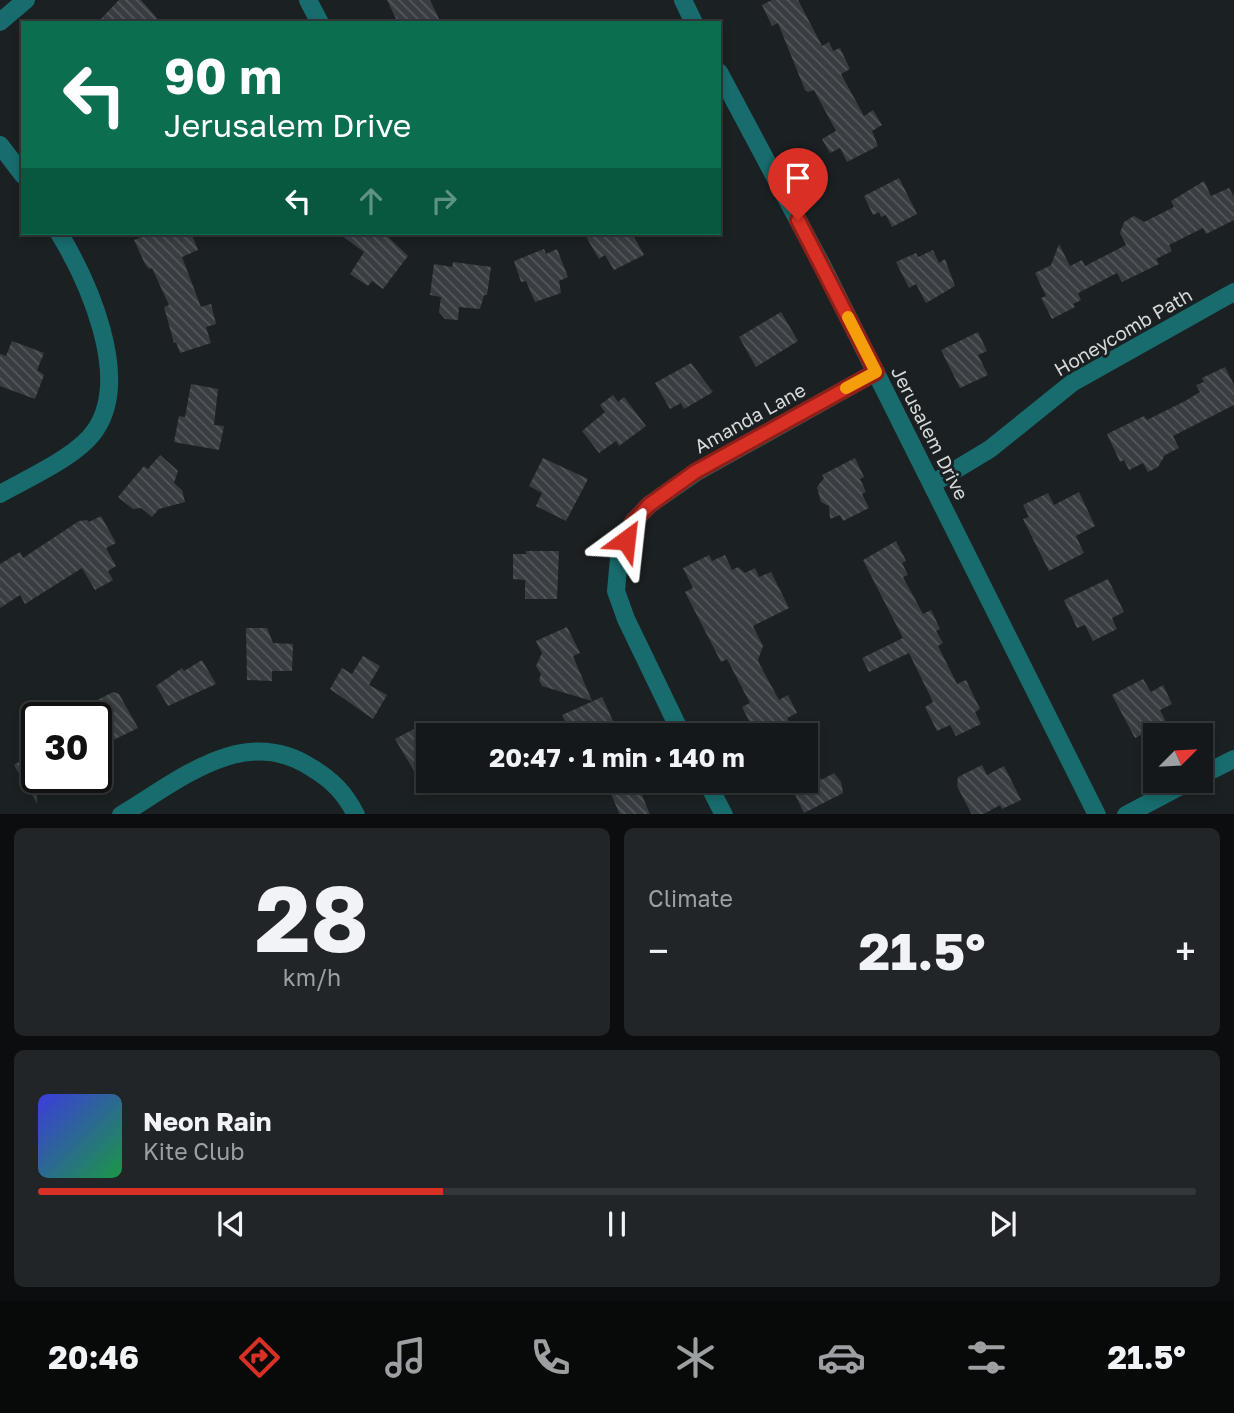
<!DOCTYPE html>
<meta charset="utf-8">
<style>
:root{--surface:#14181a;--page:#212527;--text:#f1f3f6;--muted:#9da0a2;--line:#333739;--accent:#d93025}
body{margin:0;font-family:"Golos Text",sans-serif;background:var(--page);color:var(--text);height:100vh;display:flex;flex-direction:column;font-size:26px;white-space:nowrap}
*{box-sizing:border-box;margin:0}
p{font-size:23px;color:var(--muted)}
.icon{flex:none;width:38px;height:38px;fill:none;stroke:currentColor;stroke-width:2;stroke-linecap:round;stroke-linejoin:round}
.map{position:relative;height:814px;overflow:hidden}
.details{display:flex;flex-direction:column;gap:14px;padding:14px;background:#0b0d0e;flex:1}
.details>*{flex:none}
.hud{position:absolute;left:21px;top:21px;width:700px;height:214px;border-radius:0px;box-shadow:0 4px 10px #0003,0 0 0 2px var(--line);background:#0b6e4f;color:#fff;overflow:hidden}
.needle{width:46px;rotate:66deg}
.tools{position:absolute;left:1143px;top:723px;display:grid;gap:14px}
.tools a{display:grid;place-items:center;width:70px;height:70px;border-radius:0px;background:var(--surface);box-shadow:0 4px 10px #0003,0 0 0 2px var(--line);font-size:35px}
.speed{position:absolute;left:21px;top:702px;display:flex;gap:14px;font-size:35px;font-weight:700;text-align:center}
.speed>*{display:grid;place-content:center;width:91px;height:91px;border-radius:50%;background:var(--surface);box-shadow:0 4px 10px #0003,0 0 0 2px var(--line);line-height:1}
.speed .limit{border:4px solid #111;border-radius:10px;background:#fff;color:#111}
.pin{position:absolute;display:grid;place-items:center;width:60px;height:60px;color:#fff;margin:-72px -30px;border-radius:50% 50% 50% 0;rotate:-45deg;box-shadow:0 0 7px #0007}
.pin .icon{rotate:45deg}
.me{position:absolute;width:77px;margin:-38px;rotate:30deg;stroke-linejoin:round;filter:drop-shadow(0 0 5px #0008)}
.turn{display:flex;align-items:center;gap:24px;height:147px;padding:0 28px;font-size:32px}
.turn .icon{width:91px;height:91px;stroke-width:2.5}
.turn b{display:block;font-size:49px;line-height:60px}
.lanes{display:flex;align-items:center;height:66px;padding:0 28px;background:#0003;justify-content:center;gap:35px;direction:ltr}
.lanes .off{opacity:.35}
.big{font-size:52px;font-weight:700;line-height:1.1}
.details .widget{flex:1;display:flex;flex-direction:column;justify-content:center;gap:10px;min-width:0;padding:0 24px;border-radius:10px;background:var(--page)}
.details .dial{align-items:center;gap:0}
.dial b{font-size:91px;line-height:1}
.song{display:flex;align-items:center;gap:21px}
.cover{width:84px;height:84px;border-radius:10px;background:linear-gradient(135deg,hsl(240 70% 55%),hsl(140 70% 35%))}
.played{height:7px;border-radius:4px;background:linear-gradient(90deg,var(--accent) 35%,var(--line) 35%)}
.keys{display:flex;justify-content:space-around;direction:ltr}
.heat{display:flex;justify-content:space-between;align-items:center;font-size:38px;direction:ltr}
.details .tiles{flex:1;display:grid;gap:14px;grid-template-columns:1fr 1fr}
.widget:last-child{grid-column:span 2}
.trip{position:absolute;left:416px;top:723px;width:402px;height:70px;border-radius:0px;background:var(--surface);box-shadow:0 4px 10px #0003,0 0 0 2px var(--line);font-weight:700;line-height:70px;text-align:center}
.menu{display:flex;height:112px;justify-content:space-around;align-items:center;background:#080a0a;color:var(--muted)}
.menu .icon{width:49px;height:49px}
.menu .selected{color:var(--accent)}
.menu b{font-size:32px;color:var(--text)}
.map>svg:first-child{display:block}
.building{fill:url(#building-back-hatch)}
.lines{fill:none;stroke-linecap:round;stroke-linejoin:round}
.minor{stroke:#186c6d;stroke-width:18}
.route-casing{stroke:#8d1f18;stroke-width:18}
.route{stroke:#d93025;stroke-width:12}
.slow{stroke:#f59e0b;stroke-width:12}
.labels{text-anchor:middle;stroke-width:6;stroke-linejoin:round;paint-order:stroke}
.street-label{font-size:19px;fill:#d5d9da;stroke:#1b2022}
</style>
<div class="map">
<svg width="1234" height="815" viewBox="0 0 1234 815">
<defs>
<pattern id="building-back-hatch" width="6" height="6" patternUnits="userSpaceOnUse" patternTransform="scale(1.75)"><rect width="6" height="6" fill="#393d41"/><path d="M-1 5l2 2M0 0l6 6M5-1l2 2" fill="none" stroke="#55585c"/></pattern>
</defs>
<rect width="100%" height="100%" fill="#1b2022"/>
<g class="building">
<path d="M119,0H141L161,23H97Z"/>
<path d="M387,0H430L441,23H398Z"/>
<path d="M772,0H798L822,46L829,42L833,51L840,48L850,69L841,74L864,116L873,110L882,125L872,131L878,146L847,162L840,148L830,153L822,139L836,131L814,90L808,92L805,90L778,23L772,26L762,5Z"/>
<path d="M899,178L917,214L892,227L886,215L881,217L879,212L873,215L864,196Z"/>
<path d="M1204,181L1211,196L1229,188L1234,197V220L1206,234L1203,228L1169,245L1172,251L1156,259L1159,264L1122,282L1117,273L1078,293L1081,300L1073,304L1075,307L1052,319L1041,298L1046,296L1035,273L1051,265L1059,244L1070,266L1082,260L1085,266L1126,245L1120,233L1124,222L1134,216L1144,222L1174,207L1171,201Z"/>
<path d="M151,233H191L198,250L182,257L201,307L211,304L216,324L206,327L211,343L180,353L176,342L174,343L164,307L169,305L152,268L149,269L145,264L134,240Z"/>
<path d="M338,233H384L408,256L383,289L372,281L368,286L350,274L364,252Z"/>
<path d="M584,233H632L644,255L614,270L605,255L599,259Z"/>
<path d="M544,249L546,254L557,249L568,277L559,281L561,293L535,302L526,281L521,282L514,261Z"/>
<path d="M933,250L939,263L945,259L955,286L926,303L916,284L909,288L896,262L916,253L918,257Z"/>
<path d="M453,262L491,267L487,295H484L480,309L459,307L458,320L445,319L439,312L441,297L430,295L434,264L452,267Z"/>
<path d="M781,312L798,341L756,367L739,337Z"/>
<path d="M978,332L987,351L978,355L988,375L960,388L941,350Z"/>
<path d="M12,341L44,353L37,370L44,375L35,399L0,386V354L6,356Z"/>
<path d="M691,363L713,392L684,409L681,403L670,409L655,383Z"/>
<path d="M1225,367L1234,385V405L1173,436L1179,448L1165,455L1158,467L1148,472L1143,463L1129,470L1124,460L1120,462L1107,434L1144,416L1147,420L1185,401L1200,392L1196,385L1204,382L1202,378Z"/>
<path d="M191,384L218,389L214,425L224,426L219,450L174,442L179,416L185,417Z"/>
<path d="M613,395L618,402L624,397L646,426L619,446L616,441L599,453L582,431L605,412L600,405Z"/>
<path d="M160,455L178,471L174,483L182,490L185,502L159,509L152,517L141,508L133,509L118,497L144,466L148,469Z"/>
<path d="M543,458L588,479L566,521L536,506L542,493L529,486Z"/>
<path d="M855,458L864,477L860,479L866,492L862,494L869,508L843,521L840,515L830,519L829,506L821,502L817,487L824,478L822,475Z"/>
<path d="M1079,492L1095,526L1076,536L1084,553L1049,571L1023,519L1029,517L1023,505L1048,493L1054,505Z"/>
<path d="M101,516L116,543L106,548L116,566L108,571L113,580L95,590L82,568L25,604L20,595L0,608V564L20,552L23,558L79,521L87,520L89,522Z"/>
<path d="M896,541L906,561L902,563L908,575L903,577L923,614L931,610L940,629L936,631L943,643L938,646L957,684L966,680L980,709L975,712L981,724L956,736L950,725L937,731L925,707L933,702L909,653L869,672L862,658L903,638L863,560Z"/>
<path d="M526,551H559L557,599H525V580L513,579V554H526Z"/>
<path d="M709,555L712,561L725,555L732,570L738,567L745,573L755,568L759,577L771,572L789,608L753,626L763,646L758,660L760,665L779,700L788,695L797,713L787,718L796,735H765L762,729L755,732L742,707L750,703L727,659L721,662L685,592L693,588L683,568Z"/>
<path d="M1108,579L1124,612L1112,618L1117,629L1093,641L1085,625L1077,628L1064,600Z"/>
<path d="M567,627L580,653L573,656L592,701L542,686L539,680L541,674L536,666L542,653L536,641Z"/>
<path d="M246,628H267L273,643L293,644L292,671H272V681L247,680Z"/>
<path d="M363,656L380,666L369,685L387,695L373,719L330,689L342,668L352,674Z"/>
<path d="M202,660L216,684L168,706L156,686L182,668L184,671Z"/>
<path d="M1143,679L1151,692L1163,685L1172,704L1160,710L1166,722L1135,738L1112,695Z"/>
<path d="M113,692L119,694L138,728L103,745L96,733V718L88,705Z"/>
<path d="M602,697L614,723L608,726L613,735H572L562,715Z"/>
<path d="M429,721V796L395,739Z"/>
<path d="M37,751V803L14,765Z"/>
<path d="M807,752L821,780L834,773L841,782L843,793L804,813L788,780H807Z"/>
<path d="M982,765L987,775L1004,766L1021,800L1002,809L1000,805L982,815H972L957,786L958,777Z"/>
<path d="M605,780H671L642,795L650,815H620Z"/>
</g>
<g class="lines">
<g class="minor">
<path d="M308,0L320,23"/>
<path d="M683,0L694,23"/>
<path d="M0,22L26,0"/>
<path d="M719,72L823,267L1097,815"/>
<path d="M0,145L23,175"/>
<path d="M932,484L990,449L1072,383L1234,292"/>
<path d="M0,494C28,478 79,456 96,429C131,376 88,281 59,233"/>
<path d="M682,735L626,619L616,591L619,558L633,522L649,505L695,473L876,372"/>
<path d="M1200,776L1234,759"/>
<path d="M706,780L724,815"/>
<path d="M121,815C180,780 244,723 312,768C332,780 345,793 356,815"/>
<path d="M1126,815L1192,780"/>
</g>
</g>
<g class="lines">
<defs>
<path id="route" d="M626,540L633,522L649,505L695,472L876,372L798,220"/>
</defs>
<use href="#route" class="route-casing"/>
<use href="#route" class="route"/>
<path class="slow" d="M846,388L876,372L848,317"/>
</g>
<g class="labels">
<g class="street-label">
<text transform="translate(1123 332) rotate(-30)" y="7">Honeycomb Path</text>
<text transform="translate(750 418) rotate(-29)" y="7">Amanda Lane</text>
<text transform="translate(930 433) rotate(63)" y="7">Jerusalem Drive</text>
</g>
</g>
</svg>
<div class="tools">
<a><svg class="needle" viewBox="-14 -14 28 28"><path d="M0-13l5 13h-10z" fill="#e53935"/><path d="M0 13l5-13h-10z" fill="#9da0a2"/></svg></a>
</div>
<div class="speed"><div class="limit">30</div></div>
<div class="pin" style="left:798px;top:220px;background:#d93025"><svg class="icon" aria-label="arrive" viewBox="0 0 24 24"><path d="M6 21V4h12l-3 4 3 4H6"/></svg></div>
<svg class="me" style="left:626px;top:540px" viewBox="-20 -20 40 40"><path d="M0-17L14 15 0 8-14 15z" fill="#d93025" stroke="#fff" stroke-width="4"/></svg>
<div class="trip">20:47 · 1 min · 140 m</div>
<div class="hud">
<div class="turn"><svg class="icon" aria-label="left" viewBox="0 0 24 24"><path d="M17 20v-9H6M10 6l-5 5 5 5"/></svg><div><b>90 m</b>Jerusalem Drive</div></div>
<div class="lanes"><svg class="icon" aria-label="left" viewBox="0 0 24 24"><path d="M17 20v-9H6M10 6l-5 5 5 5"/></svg><svg class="icon off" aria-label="ahead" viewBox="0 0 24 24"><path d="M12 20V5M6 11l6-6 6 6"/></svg><svg class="icon off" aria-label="right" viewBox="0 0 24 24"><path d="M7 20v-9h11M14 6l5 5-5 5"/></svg></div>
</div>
</div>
<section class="details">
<div class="tiles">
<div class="widget dial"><b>28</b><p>km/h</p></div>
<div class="widget"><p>Climate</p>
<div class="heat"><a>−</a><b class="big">21.5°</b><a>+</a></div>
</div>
<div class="widget">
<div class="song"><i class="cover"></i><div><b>Neon Rain</b><p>Kite Club</p></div></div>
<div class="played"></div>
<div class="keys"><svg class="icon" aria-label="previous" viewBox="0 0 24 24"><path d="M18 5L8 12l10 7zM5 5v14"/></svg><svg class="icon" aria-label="pause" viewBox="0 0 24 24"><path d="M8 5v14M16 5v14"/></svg><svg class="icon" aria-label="next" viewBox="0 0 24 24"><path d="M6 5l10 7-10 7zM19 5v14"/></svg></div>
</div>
</div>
</section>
<nav class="menu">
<b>20:46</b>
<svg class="icon selected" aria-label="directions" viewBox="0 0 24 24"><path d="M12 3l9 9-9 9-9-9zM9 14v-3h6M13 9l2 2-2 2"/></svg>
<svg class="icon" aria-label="music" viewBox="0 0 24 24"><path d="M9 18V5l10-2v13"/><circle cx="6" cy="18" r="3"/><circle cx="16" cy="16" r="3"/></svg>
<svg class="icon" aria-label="phone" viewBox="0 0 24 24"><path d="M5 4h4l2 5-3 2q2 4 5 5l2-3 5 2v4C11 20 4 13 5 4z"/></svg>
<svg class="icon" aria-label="climate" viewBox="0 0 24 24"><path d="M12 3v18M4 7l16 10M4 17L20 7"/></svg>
<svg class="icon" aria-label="car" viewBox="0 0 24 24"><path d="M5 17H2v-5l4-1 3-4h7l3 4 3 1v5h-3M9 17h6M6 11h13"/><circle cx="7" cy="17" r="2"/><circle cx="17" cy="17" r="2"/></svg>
<svg class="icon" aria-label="filters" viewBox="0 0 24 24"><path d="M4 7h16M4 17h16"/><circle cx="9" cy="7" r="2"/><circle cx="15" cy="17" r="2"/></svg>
<b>21.5°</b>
</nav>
